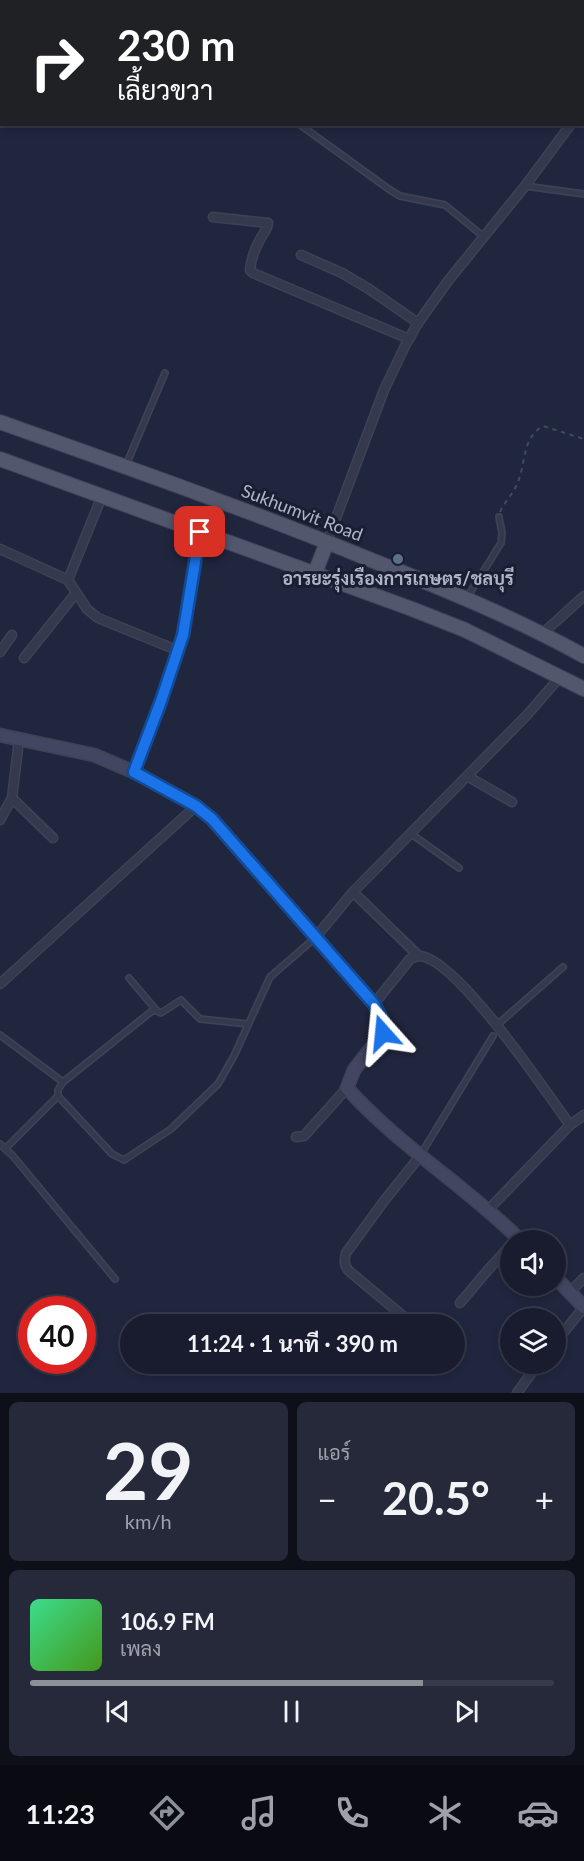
<!DOCTYPE html>
<html lang="th">
<meta charset="utf-8">
<style>
:root{--surface:#181c2e;--page:#25293a;--text:#f1f3f6;--muted:#9fa1aa;--line:#363a4a;--accent:#8c9099}
body{margin:0;font-family:Lato,Sarabun,sans-serif;background:var(--page);color:var(--text);height:100vh;display:flex;flex-direction:column;font-size:22px;white-space:nowrap}
*{box-sizing:border-box;margin:0}
p{font-size:20px;color:var(--muted)}
.icon{flex:none;width:33px;height:33px;fill:none;stroke:currentColor;stroke-width:2;stroke-linecap:round;stroke-linejoin:round}
.map{position:relative;height:1393px;overflow:hidden}
.drawer{display:flex;flex-direction:column;gap:9px;padding:9px;background:#0d0f19;flex:1}
.drawer>*{flex:none}
.banner{position:absolute;left:0px;top:0px;width:585px;height:126px;box-shadow:0 3px 9px #0003,0 0 0 2px var(--line);background:#202124;color:#fff;overflow:hidden}
.buttons{position:absolute;left:500px;top:1230px;display:grid;gap:12px}
.buttons a{display:grid;place-items:center;width:66px;height:66px;border-radius:50%;background:var(--surface);box-shadow:0 3px 9px #0003,0 0 0 2px var(--line);font-size:30px}
.speed{position:absolute;left:18px;top:1296px;display:flex;gap:12px;font-size:30px;font-weight:700;text-align:center}
.speed>*{display:grid;place-content:center;width:78px;height:78px;border-radius:50%;background:var(--surface);box-shadow:0 3px 9px #0003,0 0 0 2px var(--line);line-height:1}
.speed .limit{border:9px solid #d22;background:#fff;color:#111}
.pin{position:absolute;display:grid;place-items:center;width:51px;height:51px;color:#fff;margin:-26px;border-radius:12px;box-shadow:0 3px 9px #0006}
.me{position:absolute;width:66px;margin:-33px;rotate:342deg;stroke-linejoin:round;filter:drop-shadow(0 0 4px #0008)}
.turn{display:flex;align-items:center;gap:21px;height:126px;padding:0 18px;font-size:27px}
.turn .icon{width:78px;height:78px;stroke-width:2.5}
.turn b{display:block;font-size:42px;line-height:51px}
.big{font-size:45px;font-weight:700;line-height:1.1}
.drawer .widget{flex:1;display:flex;flex-direction:column;justify-content:center;gap:9px;min-width:0;padding:0 21px;border-radius:9px;background:var(--page)}
.drawer .dial{align-items:center;gap:0}
.dial b{font-size:78px;line-height:1}
.song{display:flex;align-items:center;gap:18px}
.cover{width:72px;height:72px;border-radius:9px;background:linear-gradient(135deg,hsl(150 70% 55%),hsl(100 70% 35%))}
.played{height:6px;border-radius:3px;background:linear-gradient(90deg,var(--accent) 75%,var(--line) 75%)}
.keys{display:flex;justify-content:space-around;direction:ltr}
.heat{display:flex;justify-content:space-between;align-items:center;font-size:33px;direction:ltr}
.drawer .tiles{flex:1;display:grid;gap:9px;grid-template-columns:1fr 1fr}
.widget:last-child{grid-column:span 2}
.trip{position:absolute;left:120px;top:1314px;width:345px;height:60px;border-radius:30px;background:var(--surface);box-shadow:0 3px 9px #0003,0 0 0 2px var(--line);font-weight:700;line-height:60px;text-align:center}
.tab-bar{display:flex;height:96px;justify-content:space-around;align-items:center;background:#0a0b12;color:var(--muted)}
.tab-bar .icon{width:42px;height:42px}
.tab-bar .active{color:var(--accent)}
.tab-bar b{font-size:27px;color:var(--text)}
.map>svg:first-child{display:block}
.lines{fill:none;stroke-linecap:round;stroke-linejoin:round}
.lane-casing{stroke:#3e4256;stroke-width:8}
.street-casing{stroke:#3e4256;stroke-width:11}
.secondary-casing{stroke:#3e4256;stroke-width:15}
.primary-casing{stroke:#3e4256;stroke-width:16}
.path{stroke:#3b4e57;stroke-width:2;stroke-dasharray:4.5 4.5;stroke-linecap:butt}
.lane{stroke:#34394e;stroke-width:4.5}
.street{stroke:#34394e;stroke-width:8}
.secondary{stroke:#424661;stroke-width:12}
.primary{stroke:#52576e;stroke-width:14}
.route-casing{stroke:#114b97;stroke-width:15}
.route{stroke:#1a73e8;stroke-width:10}
.service-dot{fill:#5c6f8a;stroke:#1a1e32;stroke-width:2}
.labels{text-anchor:middle;stroke-width:6;stroke-linejoin:round;paint-order:stroke}
.street-label{font-size:18px;fill:#b0b4c9;stroke:#1a1e32}
.poi-label{font-size:18px;font-weight:bold;fill:#b0b4c9;stroke:#1a1e32}
</style>
<div class="map">
<svg width="584" height="1393" viewBox="0 0 584 1393">
<rect width="100%" height="100%" fill="#20263e"/>
<g class="lines">
<defs>
<g id="lane">
<path d="M299,124L390,190L400,196L445,205L484,237"/>
<path d="M525,186L584,194"/>
<path d="M126,465L165,373"/>
<path d="M468,596L501,543L502,533L499,517"/>
<path d="M410,833L459,868"/>
<path d="M129,978L157,1011"/>
<path d="M248,1024L200,1019L181,1000L161,1013L157,1011H152L63,1082L58,1090V1096L112,1154L124,1160L171,1129L218,1084L234,1056L270,977L315,938"/>
<path d="M497,1025L563,967"/>
<path d="M0,1035L63,1082"/>
<path d="M0,1144L13,1156L115,1279"/>
<path d="M5,1149L58,1096"/>
<path d="M421,1154L493,1036"/>
</g>
<g id="street">
<path d="M103,2L104,0"/>
<path d="M213,217L268,223C268,228 265,231 262,236C256,246 251,259 250,270L253,273L409,339"/>
<path d="M301,255L342,273L369,289L418,323"/>
<path d="M327,542L384,390L406,344L418,323L448,281L525,186L571,124"/>
<path d="M0,549L68,580L87,609L98,618L179,651"/>
<path d="M68,580L102,496"/>
<path d="M543,633L584,596"/>
<path d="M0,652L12,635"/>
<path d="M24,658L76,593"/>
<path d="M134,772L161,701L183,635L200,532"/>
<path d="M467,776L512,802"/>
<path d="M12,798L53,838"/>
<path d="M0,820L12,798L19,740"/>
<path d="M353,892L419,956"/>
<path d="M315,938L353,892L527,715L560,677"/>
<path d="M0,984L196,806"/>
<path d="M374,1004L410,959C413,958 416,956 419,956C456,957 546,1092 570,1125"/>
<path d="M296,1137L304,1136L347,1088"/>
<path d="M488,1210L570,1125L584,1115"/>
<path d="M570,1292L584,1278"/>
<path d="M460,1303L488,1270L510,1246"/>
<path d="M403,1316L349,1271C344,1265 344,1261 346,1253L384,1201L420,1156"/>
<path d="M555,1343L584,1307"/>
<path d="M517,1393L538,1364"/>
</g>
<g id="secondary">
<path d="M0,735L94,755L134,772L196,806L212,819L374,1004L383,1021V1033L354,1070L347,1088C399,1146 466,1186 520,1240"/>
<path d="M555,1277L584,1307"/>
</g>
<g id="primary">
<path d="M0,422C126,467 252,511 376,562C447,590 517,619 584,656"/>
<path d="M0,459L412,609L465,630L584,689"/>
<path d="M315,573L327,542"/>
</g>
</defs>
<use href="#lane" class="lane-casing"/>
<use href="#street" class="street-casing"/>
<use href="#secondary" class="secondary-casing"/>
<use href="#primary" class="primary-casing"/>
<path class="path" d="M500,512C505,501 514,493 518,482C526,462 522,438 543,426L584,439"/>
<use href="#lane" class="lane"/>
<use href="#street" class="street"/>
<use href="#secondary" class="secondary"/>
<use href="#primary" class="primary"/>
</g>
<g class="lines">
<defs>
<path id="route" d="M200,532L183,635L161,701L134,772L196,806L212,819L374,1004L383,1021V1033"/>
</defs>
<use href="#route" class="route-casing"/>
<use href="#route" class="route"/>
</g>
<circle class="service-dot" cx="398" cy="559" r="6"/>
<g class="labels">
<g class="street-label">
<text transform="translate(302 513) rotate(21)" y="6">Sukhumvit Road</text>
</g>
<g class="poi-label">
<text x="398" y="585">อารยะรุ่งเรืองการเกษตร/ชลบุรี</text>
</g>
</g>
</svg>
<div class="buttons">
<a><svg class="icon" aria-label="sound" viewBox="0 0 24 24"><path d="M4 9h4l5-4v14l-5-4H4zM17 9q2 3 0 6"/></svg></a>
<a><svg class="icon" aria-label="layers" viewBox="0 0 24 24"><path d="M12 4l9 5-9 5-9-5zM3 14l9 5 9-5"/></svg></a>
</div>
<div class="speed"><div class="limit">40</div></div>
<div class="pin" style="left:200px;top:532px;background:#d93025"><svg class="icon" aria-label="arrive" viewBox="0 0 24 24"><path d="M6 21V4h12l-3 4 3 4H6"/></svg></div>
<svg class="me" style="left:383px;top:1033px" viewBox="-20 -20 40 40"><path d="M0-17L14 15 0 8-14 15z" fill="#1a73e8" stroke="#fff" stroke-width="4"/></svg>
<div class="trip">11:24 · 1 นาที · 390 m</div>
<div class="banner">
<div class="turn"><svg class="icon" aria-label="right" viewBox="0 0 24 24"><path d="M7 20v-9h11M14 6l5 5-5 5"/></svg><div><b>230 m</b>เลี้ยวขวา</div></div>
</div>
</div>
<section class="drawer">
<div class="tiles">
<div class="widget dial"><b>29</b><p>km/h</p></div>
<div class="widget"><p>แอร์</p>
<div class="heat"><a>−</a><b class="big">20.5°</b><a>+</a></div>
</div>
<div class="widget">
<div class="song"><i class="cover"></i><div><b>106.9 FM</b><p>เพลง</p></div></div>
<div class="played"></div>
<div class="keys"><svg class="icon" aria-label="previous" viewBox="0 0 24 24"><path d="M18 5L8 12l10 7zM5 5v14"/></svg><svg class="icon" aria-label="pause" viewBox="0 0 24 24"><path d="M8 5v14M16 5v14"/></svg><svg class="icon" aria-label="next" viewBox="0 0 24 24"><path d="M6 5l10 7-10 7zM19 5v14"/></svg></div>
</div>
</div>
</section>
<nav class="tab-bar">
<b>11:23</b>
<svg class="icon active" aria-label="directions" viewBox="0 0 24 24"><path d="M12 3l9 9-9 9-9-9zM9 14v-3h6M13 9l2 2-2 2"/></svg>
<svg class="icon" aria-label="music" viewBox="0 0 24 24"><path d="M9 18V5l10-2v13"/><circle cx="6" cy="18" r="3"/><circle cx="16" cy="16" r="3"/></svg>
<svg class="icon" aria-label="phone" viewBox="0 0 24 24"><path d="M5 4h4l2 5-3 2q2 4 5 5l2-3 5 2v4C11 20 4 13 5 4z"/></svg>
<svg class="icon" aria-label="climate" viewBox="0 0 24 24"><path d="M12 3v18M4 7l16 10M4 17L20 7"/></svg>
<svg class="icon" aria-label="car" viewBox="0 0 24 24"><path d="M5 17H2v-5l4-1 3-4h7l3 4 3 1v5h-3M9 17h6M6 11h13"/><circle cx="7" cy="17" r="2"/><circle cx="17" cy="17" r="2"/></svg>
</nav>
